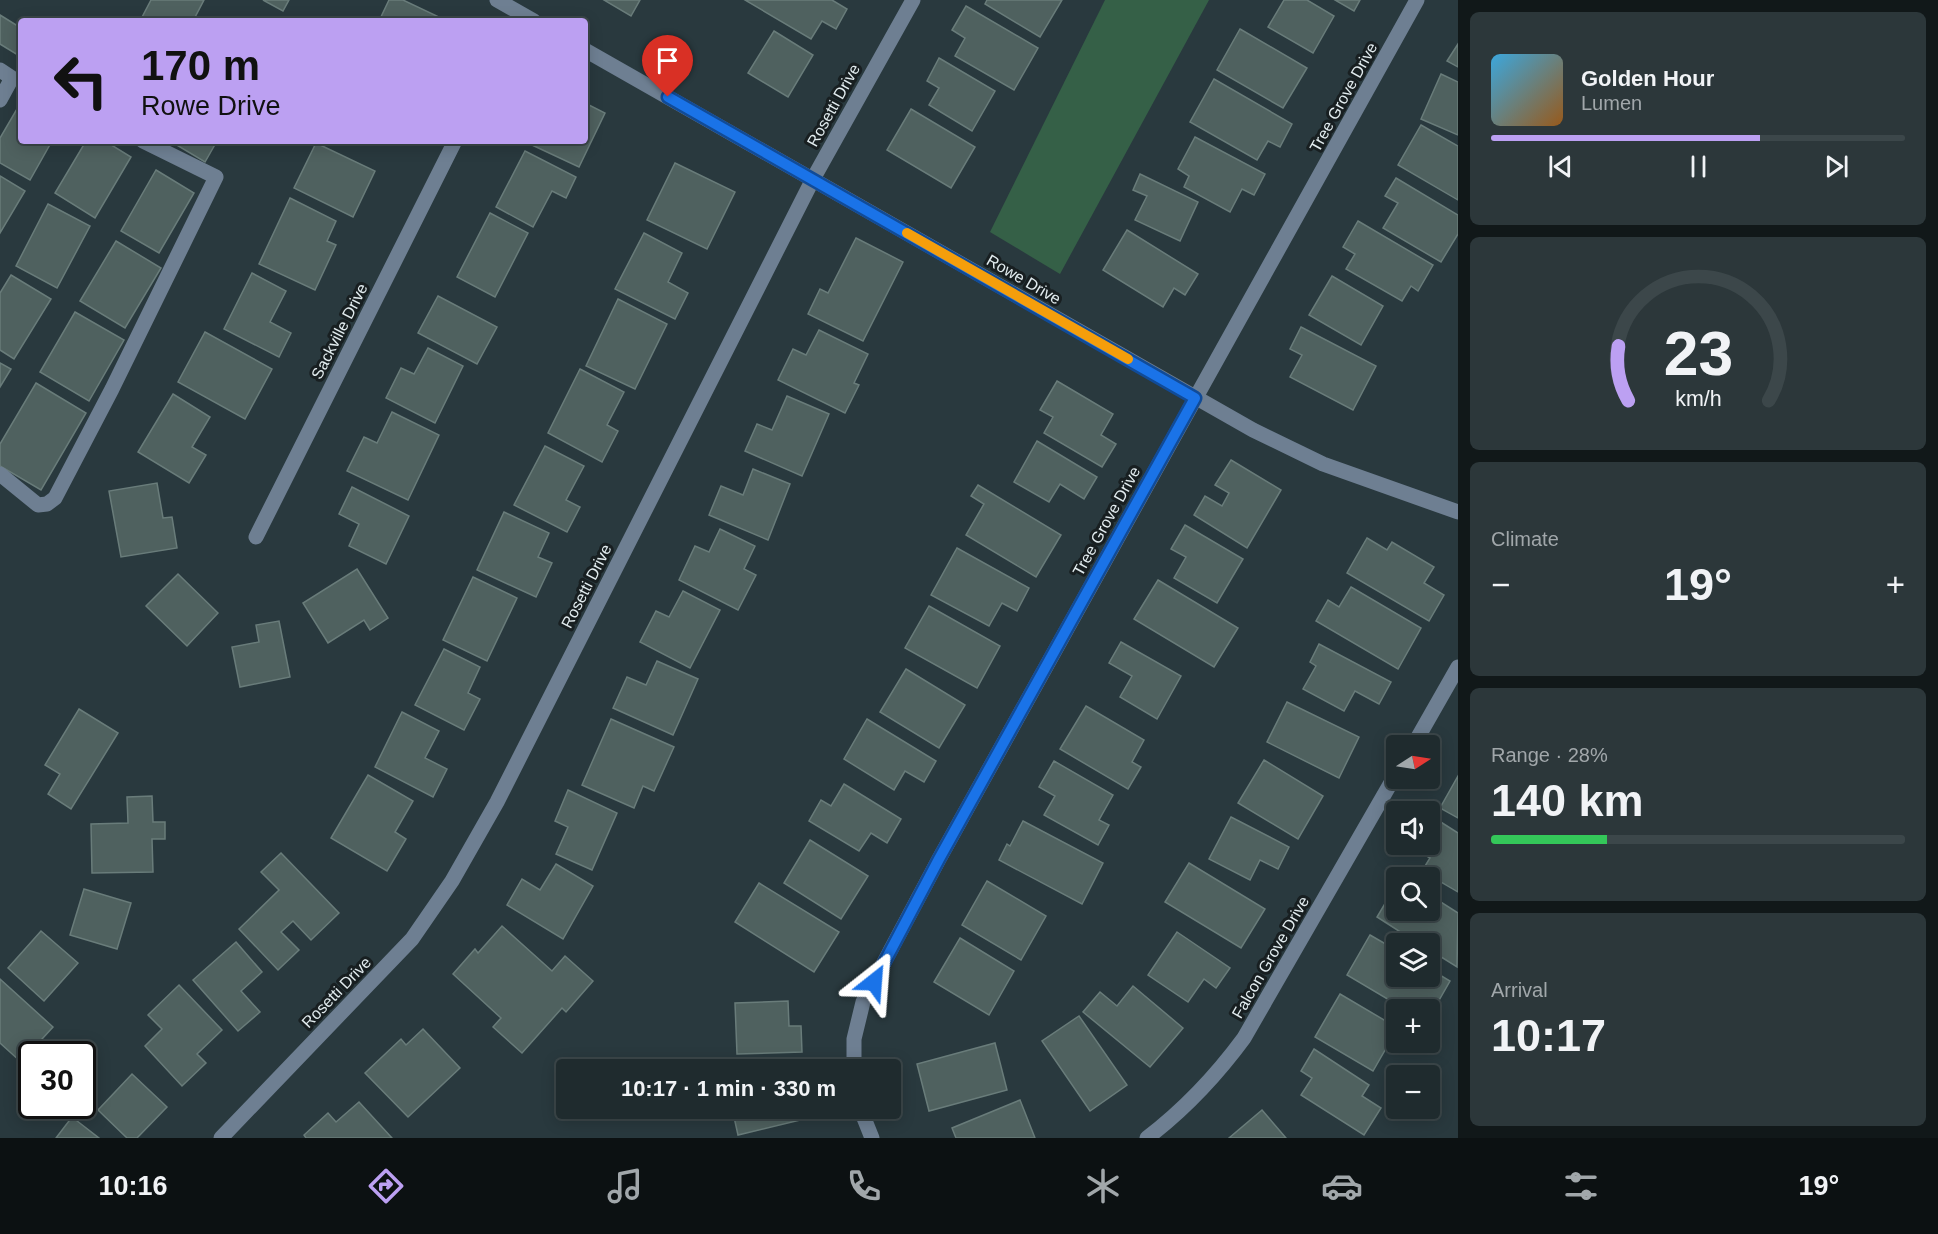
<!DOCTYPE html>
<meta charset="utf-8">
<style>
:root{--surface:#1f2b2e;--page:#2c373a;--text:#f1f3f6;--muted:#a1a7aa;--line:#3c474a;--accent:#bca0f2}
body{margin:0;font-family:Helvetica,sans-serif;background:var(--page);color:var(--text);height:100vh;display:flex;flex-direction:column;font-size:22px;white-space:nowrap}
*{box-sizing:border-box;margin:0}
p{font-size:20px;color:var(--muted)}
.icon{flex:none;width:33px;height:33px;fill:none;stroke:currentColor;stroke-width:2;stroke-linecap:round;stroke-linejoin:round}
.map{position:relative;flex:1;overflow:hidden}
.side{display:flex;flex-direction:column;gap:12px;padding:12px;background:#111819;width:480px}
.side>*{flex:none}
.banner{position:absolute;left:18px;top:18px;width:570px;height:126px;border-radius:6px;box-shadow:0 3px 15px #0003,0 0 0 2px var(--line);background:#bca0f2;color:#111;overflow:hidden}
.needle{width:39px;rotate:78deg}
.fabs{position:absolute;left:1386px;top:735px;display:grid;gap:12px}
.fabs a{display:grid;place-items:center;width:54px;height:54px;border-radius:6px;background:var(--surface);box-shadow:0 3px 15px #0003,0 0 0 2px var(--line);font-size:30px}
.speed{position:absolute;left:18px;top:1041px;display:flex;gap:12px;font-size:30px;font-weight:700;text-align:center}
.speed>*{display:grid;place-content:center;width:78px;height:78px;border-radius:50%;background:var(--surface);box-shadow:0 3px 15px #0003,0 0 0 2px var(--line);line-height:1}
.speed .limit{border:3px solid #111;border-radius:9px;background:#fff;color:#111}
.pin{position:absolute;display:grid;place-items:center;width:51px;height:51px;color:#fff;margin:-62px -26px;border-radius:50% 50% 50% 0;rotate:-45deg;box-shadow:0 0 6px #0007}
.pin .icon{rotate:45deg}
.me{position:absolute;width:66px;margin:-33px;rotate:28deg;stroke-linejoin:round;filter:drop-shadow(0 0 4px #0008)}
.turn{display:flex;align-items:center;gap:21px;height:126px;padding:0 24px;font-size:27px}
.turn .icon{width:78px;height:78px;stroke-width:2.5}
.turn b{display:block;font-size:42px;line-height:51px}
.big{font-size:45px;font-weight:700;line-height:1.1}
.side .widget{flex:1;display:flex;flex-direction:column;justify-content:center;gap:9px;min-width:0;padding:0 21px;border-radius:9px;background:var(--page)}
.side .dial{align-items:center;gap:0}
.dial svg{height:156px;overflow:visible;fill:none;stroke:var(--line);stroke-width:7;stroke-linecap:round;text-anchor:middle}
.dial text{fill:var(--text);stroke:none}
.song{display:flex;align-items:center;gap:18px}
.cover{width:72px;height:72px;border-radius:9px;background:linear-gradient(135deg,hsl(200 70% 55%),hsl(30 70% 35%))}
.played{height:6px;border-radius:3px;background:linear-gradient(90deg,var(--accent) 65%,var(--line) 65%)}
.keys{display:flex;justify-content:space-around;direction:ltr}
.heat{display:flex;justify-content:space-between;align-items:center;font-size:33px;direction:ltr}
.charge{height:9px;border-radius:4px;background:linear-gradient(90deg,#34c759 28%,var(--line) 0)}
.trip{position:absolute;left:556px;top:1059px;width:345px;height:60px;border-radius:6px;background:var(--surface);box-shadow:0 3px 15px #0003,0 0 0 2px var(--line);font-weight:700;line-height:60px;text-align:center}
.tab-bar{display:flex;height:96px;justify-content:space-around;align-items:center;background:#0c1112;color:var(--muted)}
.tab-bar .icon{width:42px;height:42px}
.tab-bar .selected{color:var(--accent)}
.tab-bar b{font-size:27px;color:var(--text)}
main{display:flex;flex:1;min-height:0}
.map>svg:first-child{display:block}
.green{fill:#356047}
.building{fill:#4f615f;stroke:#697c7a;stroke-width:1.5}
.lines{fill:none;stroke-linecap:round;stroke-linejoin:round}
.minor{stroke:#6e7f92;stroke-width:15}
.route-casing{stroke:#114b97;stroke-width:15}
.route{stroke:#1a73e8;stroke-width:10}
.slow{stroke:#f59e0b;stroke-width:10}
.labels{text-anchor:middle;stroke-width:6;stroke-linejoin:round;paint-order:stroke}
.street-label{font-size:16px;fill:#e2ecef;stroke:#181f21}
</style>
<main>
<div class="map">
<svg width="1458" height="1138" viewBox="0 0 1458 1138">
<rect width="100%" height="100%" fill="#29393e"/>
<path class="green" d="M1105,0H1209L1060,274L990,232Z"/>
<g class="building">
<path d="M151,0H204L193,21H140Z"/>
<path d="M263,0H289L283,11Z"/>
<path d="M389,0H403L439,17L437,21H379Z"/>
<path d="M604,0H640L631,16Z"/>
<path d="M745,0H832L847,9L836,29L822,21L811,39Z"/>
<path d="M987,0H1062L1040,37L985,4Z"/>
<path d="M1284,0H1307L1334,16L1313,53L1268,27Z"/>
<path d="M1335,0H1360L1354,11Z"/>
<path d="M966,6L1038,48L1014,90L955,56L965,38L952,30Z"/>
<path d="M0,15L21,28V57L0,44Z"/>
<path d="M1240,29L1307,68L1283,108L1217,70Z"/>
<path d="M774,31L813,55L788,97L748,73Z"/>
<path d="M1458,44V67L1447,61Z"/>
<path d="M939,58L995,91L972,131L929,105L939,88L927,81Z"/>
<path d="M1441,74L1458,82V135L1421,119Z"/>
<path d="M1214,79L1292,124L1280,147L1268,141L1257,160L1190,122Z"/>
<path d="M21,102V141H52L30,180L0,163V138Z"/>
<path d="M585,103L605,113L579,167L532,145L533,141H585Z"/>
<path d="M911,109L975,147L951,188L887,150Z"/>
<path d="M1421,125L1458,146V200L1398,165Z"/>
<path d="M1195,137L1265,174L1254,195L1242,189L1230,212L1184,187L1189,176L1178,169Z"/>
<path d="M86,141H105L131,157L95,218L55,193Z"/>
<path d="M170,141H217L205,162Z"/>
<path d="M316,143L375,171L353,217L294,188Z"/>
<path d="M525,151L576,177L566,198L552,191L533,227L496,207Z"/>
<path d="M675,163L735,192L707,249L647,220Z"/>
<path d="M156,170L194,193L159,253L121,231Z"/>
<path d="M1140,174L1198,202L1180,241L1135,220L1147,196L1133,190Z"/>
<path d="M0,176L25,191L0,233Z"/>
<path d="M1396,178L1458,215V234L1441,262L1383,228L1398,203L1385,196Z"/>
<path d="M290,198L336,221L327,241L336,245L315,290L259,264Z"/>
<path d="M48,204L90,226L57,288L16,266Z"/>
<path d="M490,213L528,233L495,297L457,277Z"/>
<path d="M1358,221L1433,265L1418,291L1411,286L1402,301L1346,269L1355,254L1343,247Z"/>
<path d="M1127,230L1198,274L1185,295L1174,288L1163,307L1103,270Z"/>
<path d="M644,233L682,253L668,282L688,293L675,319L615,289Z"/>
<path d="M856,238L903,262L863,341L808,314L820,289L828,293Z"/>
<path d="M116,241L161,268L125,328L80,301Z"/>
<path d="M252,273L286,291L270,322L291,333L279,357L224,329Z"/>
<path d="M11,275L51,299L14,359L0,350V293Z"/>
<path d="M1332,276L1383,306L1361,345L1309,315Z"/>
<path d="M438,296L497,327L477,364L418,333Z"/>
<path d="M618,299L667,324L635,389L586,366Z"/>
<path d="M75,312L124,340L89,401L40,372Z"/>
<path d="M1301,327L1376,366L1353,410L1290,377L1302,355L1290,349Z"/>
<path d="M819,330L868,354L854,383L859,385L845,413L778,380L793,349L806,355Z"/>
<path d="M205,332L272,369L245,419L178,382Z"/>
<path d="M428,348L463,366L435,423L386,398L401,368L414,374Z"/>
<path d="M0,363L11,369L0,387Z"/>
<path d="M580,369L624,392L607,425L618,431L602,462L548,433Z"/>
<path d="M1057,381L1113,414L1101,435L1116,444L1102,467L1044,433L1053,417L1040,410Z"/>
<path d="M36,383L86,413L41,490L0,466V444Z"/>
<path d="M173,394L210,417L192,447L206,455L189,483L138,452Z"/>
<path d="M787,396L829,414L802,476L745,451L757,424L772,430Z"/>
<path d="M392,412L439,435L408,500L347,471L364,437L377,443Z"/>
<path d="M1037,441L1097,477L1084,499L1060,484L1049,502L1014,482Z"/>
<path d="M545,446L584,466L566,500L580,507L567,532L514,505Z"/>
<path d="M1231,460L1281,490L1247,548L1194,515L1205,496L1222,506L1229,493L1215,485Z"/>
<path d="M753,469L790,484L768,540L709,515L721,486L743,495Z"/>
<path d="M157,483L163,518L172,517L177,548L121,557L109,491Z"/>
<path d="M978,485L1061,535L1036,577L966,535L984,504L971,496Z"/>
<path d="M352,487L409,516L386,564L349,546L359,524L339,514Z"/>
<path d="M504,512L549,533L538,557L552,563L536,597L477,570Z"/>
<path d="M1185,525L1243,559L1217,603L1174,578L1186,557L1171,549Z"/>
<path d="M720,529L755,546L744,569L756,575L738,610L679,580L695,546L709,552Z"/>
<path d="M1367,538L1387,550L1392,542L1434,567L1424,583L1444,595L1429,621L1347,573Z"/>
<path d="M957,548L1029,588L1017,611L1002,603L989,626L931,595Z"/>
<path d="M357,569L388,618L370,630L364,620L328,643L303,603Z"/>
<path d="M178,574L218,613L187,646L146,606Z"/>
<path d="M473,577L517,598L487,661L443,640Z"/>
<path d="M1158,580L1238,628L1214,667L1134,619Z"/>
<path d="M1351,587L1421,628L1398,669L1316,621L1328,600L1339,607Z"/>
<path d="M683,591L720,610L690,668L640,642L656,611L669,617Z"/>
<path d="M929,606L1000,646L977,688L905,648Z"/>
<path d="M279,621L290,677L240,687L232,647L259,642L256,625Z"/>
<path d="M1121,642L1181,676L1157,719L1120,697L1132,676L1109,663Z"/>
<path d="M1319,644L1391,682L1379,704L1355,691L1344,711L1303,689L1316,666L1310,662Z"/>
<path d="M444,649L480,667L468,693L480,699L464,730L415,705Z"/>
<path d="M657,661L698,679L673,735L613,708L627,677L646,685Z"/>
<path d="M906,669L965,705L939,748L880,712Z"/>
<path d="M1287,702L1359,737L1339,778L1267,742Z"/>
<path d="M1086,706L1144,740L1132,762L1141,767L1128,789L1060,749Z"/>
<path d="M79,709L118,733L71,809L48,794L60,774L45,765Z"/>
<path d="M402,712L439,731L425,758L447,769L433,797L375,767Z"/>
<path d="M611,719L674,747L654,791L643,786L634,808L582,785Z"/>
<path d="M867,719L936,761L924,782L905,771L894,790L844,759Z"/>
<path d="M1264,760L1323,796L1298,839L1238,803Z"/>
<path d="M1054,761L1113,795L1099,820L1109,825L1098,845L1044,815L1055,796L1039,787Z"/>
<path d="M368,775L413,801L395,832L406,839L387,871L331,838Z"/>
<path d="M1458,776V818L1440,808Z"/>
<path d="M844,784L901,819L887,843L871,833L859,851L809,821L821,800L831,806Z"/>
<path d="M568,790L617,813L592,870L556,854L568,827L555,821Z"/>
<path d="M152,796L153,822H165V839H152L153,872L92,873L91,824L128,823L127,797Z"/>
<path d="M1231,817L1289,847L1278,869L1260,860L1250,880L1209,859Z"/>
<path d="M1436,819L1458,833V892L1422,871L1430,858L1417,850L1421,844H1430V830Z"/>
<path d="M1023,821L1103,863L1082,904L999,860L1007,844L1010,846Z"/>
<path d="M810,840L868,876L841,919L784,883Z"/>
<path d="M281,853L339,913L311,940L293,921L281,932L299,950L278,970L239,929L279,890L261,872Z"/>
<path d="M1189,863L1265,909L1241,948L1165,902Z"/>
<path d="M556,864L593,886L563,939L507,905L522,879L540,890Z"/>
<path d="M987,881L1046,916L1021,960L962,925Z"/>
<path d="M759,883L839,932L814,972L735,922Z"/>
<path d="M1396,885V910H1430V895L1458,913L1457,967L1430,950V944H1419L1377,917Z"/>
<path d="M84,889L131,903L117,949L70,935Z"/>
<path d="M502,926L552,971L565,956L593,981L566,1012L562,1008L522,1053L493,1027L501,1018L453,974L475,949L478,953Z"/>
<path d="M41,931L78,963L44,1001L8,968Z"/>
<path d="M1177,932L1230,968L1216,988L1204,979L1188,1002L1148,975Z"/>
<path d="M1370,935L1396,950V976H1430V969L1450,981L1430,1016V1010H1406L1347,975Z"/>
<path d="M960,938L1014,971L989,1015L934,982Z"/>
<path d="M236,942L262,972L241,991L260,1012L238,1031L193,980Z"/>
<path d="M0,979L53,1027L21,1062L0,1043Z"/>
<path d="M179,985L222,1030L197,1054L206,1063L182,1086L145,1046L162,1029L148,1015Z"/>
<path d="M1133,986L1183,1028L1150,1067L1083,1012L1100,992L1117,1006Z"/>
<path d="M1340,994L1396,1027V1031L1373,1071L1315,1037Z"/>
<path d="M788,1001L789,1026H801L802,1052L737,1054L735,1003Z"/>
<path d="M1079,1016L1127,1085L1090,1111L1042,1041Z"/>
<path d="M423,1029L460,1068L408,1117L365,1073L401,1039L406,1045Z"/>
<path d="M995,1043L1007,1090L929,1111L917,1064Z"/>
<path d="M1314,1049L1369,1085L1362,1096L1381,1108L1364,1135L1301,1095L1312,1078L1301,1071Z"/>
<path d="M132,1074L167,1107L137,1138H127L98,1110Z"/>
<path d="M1020,1100L1035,1138H956L952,1128Z"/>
<path d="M359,1102L392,1138H306L304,1135L328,1113L336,1122Z"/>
<path d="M732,1108H815L817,1116L738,1135Z"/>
<path d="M1262,1110L1286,1138H1229Z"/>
<path d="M72,1117L99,1138H56Z"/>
</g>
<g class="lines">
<g class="minor">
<path d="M497,0L534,21"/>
<path d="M585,50L1253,430L1323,464L1458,512"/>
<path d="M0,70L12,78L0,100"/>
<path d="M0,474L38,505L47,504L55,498L112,389L216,177L143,141"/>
<path d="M256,537L455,141"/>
<path d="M1413,746L1458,667"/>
<path d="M854,1070V1039L863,1002L939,859L1417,0"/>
<path d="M860,1108L872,1138"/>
<path d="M221,1138L412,939L452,881L497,802L813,179L913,0"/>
<path d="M1147,1138C1185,1109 1216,1076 1244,1038L1396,774"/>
</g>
</g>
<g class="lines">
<defs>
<path id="route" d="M668,97L1195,398L939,859L874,982"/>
</defs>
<use href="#route" class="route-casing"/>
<use href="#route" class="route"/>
<path class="slow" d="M907,233L1128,359"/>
</g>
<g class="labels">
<g class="street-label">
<text transform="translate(1343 97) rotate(-61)" y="6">Tree Grove Drive</text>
<text transform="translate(833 105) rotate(-61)" y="6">Rosetti Drive</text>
<text transform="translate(1024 279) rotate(30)" y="6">Rowe Drive</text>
<text transform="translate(339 331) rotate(-63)" y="6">Sackville Drive</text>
<text transform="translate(1106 521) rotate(-61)" y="6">Tree Grove Drive</text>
<text transform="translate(586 586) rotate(-63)" y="6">Rosetti Drive</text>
<text transform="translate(1270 957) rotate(-60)" y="6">Falcon Grove Drive</text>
<text transform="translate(336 992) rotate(-46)" y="6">Rosetti Drive</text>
</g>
</g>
</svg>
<div class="fabs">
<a><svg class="needle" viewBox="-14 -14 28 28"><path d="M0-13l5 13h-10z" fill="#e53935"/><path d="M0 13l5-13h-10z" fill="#a1a7aa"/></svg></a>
<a><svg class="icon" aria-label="sound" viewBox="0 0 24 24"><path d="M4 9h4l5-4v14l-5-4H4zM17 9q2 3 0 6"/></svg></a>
<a><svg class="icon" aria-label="search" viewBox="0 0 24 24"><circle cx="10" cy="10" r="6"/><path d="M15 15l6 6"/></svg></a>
<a><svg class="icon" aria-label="layers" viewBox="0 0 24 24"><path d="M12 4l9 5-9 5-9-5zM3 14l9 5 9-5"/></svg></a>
<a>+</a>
<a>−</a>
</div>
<div class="speed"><div class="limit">30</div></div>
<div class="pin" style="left:668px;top:97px;background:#d93025"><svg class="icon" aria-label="arrive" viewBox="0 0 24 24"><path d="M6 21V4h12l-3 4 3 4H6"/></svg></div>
<svg class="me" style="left:874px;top:982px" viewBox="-20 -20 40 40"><path d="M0-17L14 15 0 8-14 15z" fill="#1a73e8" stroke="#fff" stroke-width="4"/></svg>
<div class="trip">10:17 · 1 min · 330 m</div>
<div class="banner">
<div class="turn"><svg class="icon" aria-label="left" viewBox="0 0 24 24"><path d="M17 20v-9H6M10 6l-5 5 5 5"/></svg><div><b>170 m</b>Rowe Drive</div></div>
</div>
</div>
<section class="side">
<div class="widget">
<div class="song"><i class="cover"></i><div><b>Golden Hour</b><p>Lumen</p></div></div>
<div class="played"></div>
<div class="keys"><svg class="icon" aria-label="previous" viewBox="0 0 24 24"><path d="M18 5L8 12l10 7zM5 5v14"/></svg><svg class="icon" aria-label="pause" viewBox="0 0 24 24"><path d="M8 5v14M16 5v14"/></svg><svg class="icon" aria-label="next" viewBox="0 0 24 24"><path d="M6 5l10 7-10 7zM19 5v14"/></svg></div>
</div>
<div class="widget dial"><svg viewBox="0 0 100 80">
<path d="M14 69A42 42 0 1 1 86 69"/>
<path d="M14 69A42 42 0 0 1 9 41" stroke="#bca0f2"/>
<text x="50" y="56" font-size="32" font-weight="700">23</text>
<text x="50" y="72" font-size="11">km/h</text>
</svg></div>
<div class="widget"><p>Climate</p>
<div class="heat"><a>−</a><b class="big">19°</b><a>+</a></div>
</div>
<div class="widget"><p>Range · 28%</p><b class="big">140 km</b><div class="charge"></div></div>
<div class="widget"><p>Arrival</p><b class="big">10:17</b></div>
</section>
</main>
<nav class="tab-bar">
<b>10:16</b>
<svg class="icon selected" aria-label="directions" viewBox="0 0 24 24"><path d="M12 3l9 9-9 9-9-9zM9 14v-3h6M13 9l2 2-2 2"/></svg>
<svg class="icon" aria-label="music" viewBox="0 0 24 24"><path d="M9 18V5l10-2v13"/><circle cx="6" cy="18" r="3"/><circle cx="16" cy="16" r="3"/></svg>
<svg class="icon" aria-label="phone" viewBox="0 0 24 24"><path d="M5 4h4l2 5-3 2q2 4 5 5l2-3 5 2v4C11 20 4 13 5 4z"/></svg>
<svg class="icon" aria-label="climate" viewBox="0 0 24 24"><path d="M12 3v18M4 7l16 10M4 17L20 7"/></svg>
<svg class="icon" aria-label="car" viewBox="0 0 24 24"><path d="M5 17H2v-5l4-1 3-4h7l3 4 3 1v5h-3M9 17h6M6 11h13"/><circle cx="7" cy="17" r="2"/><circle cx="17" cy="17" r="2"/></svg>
<svg class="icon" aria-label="filters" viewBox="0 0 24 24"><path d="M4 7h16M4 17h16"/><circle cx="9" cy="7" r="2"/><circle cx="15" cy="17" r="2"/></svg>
<b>19°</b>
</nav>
